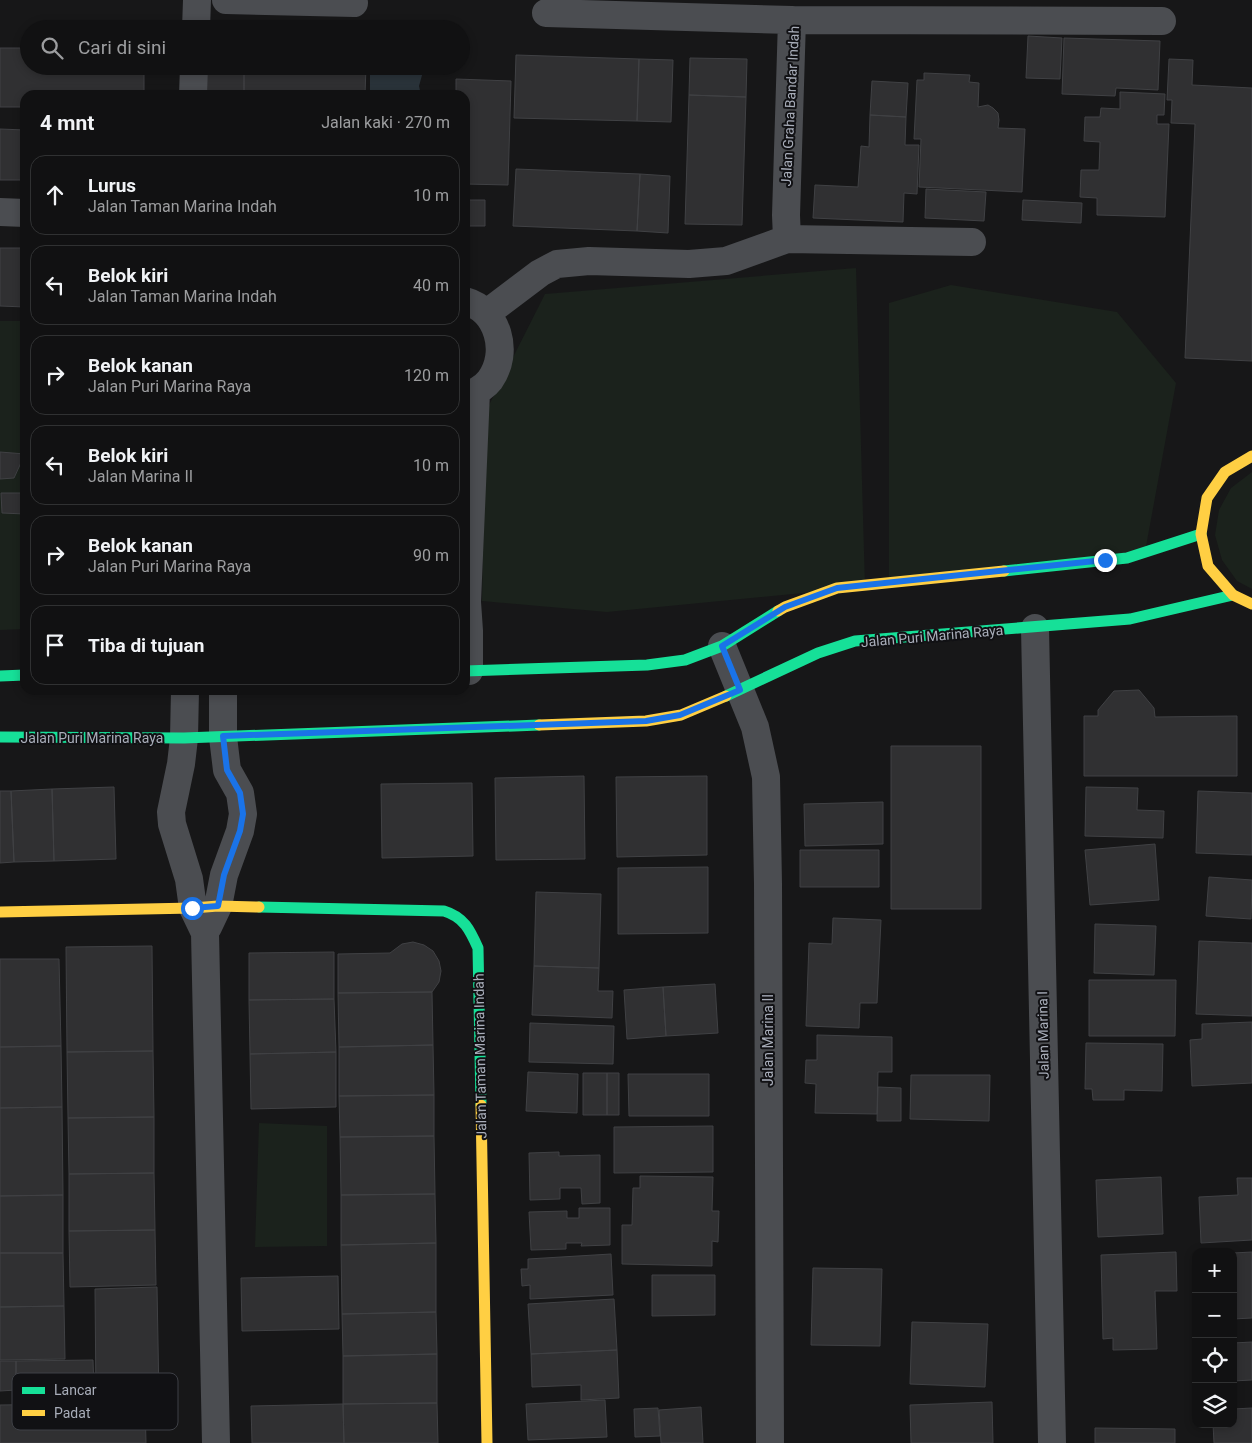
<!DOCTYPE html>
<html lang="id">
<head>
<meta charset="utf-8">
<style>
	:root { --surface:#111112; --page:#1a1a1b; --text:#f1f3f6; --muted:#9c9d9f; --line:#303132 }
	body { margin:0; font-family:Roboto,sans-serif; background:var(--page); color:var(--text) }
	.controls { position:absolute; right:15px; bottom:15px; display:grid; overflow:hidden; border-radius:10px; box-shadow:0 2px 8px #0003 }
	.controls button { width:45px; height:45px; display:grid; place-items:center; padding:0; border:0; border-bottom:1px solid var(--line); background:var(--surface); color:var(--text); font:25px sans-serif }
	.stop { position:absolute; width:15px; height:15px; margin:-11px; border:4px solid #1a73e8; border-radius:50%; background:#fff }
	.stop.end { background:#1a73e8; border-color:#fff; box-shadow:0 1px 5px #0008 }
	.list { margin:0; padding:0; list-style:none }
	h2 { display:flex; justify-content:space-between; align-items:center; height:65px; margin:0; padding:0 20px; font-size:21px }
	h2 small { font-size:16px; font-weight:400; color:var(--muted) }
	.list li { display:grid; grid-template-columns:32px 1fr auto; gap:15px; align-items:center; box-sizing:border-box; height:80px; margin:0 10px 10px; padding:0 10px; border:1px solid var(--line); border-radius:15px }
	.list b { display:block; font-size:19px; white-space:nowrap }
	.list p { margin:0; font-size:16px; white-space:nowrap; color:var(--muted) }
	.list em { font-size:16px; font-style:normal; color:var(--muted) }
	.icon { flex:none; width:28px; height:28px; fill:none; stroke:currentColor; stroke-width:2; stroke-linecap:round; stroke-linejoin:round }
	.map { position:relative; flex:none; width:1252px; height:1443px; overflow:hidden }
	.search { position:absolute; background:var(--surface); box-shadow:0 2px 8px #0003; left:20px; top:20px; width:450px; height:55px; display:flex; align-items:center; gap:12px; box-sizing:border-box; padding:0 18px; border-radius:28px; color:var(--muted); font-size:19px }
	.panel { position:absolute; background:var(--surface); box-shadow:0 2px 8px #0003; left:20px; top:90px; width:450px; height:605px; border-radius:15px }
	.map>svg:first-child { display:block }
</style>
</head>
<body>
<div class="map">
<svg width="1252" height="1443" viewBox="0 0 1252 1443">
	<rect width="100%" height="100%" fill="#171718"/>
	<path fill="#1b221c" d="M856 268 865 587 607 612 482 601 486 411 545 294Z
		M951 285 1117 312 1176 383 1145 552 889 582V303Z
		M0 321H25V629L0 630Z
		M1252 472V589L1237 581 1222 560 1215 535 1219 510 1231 488Z
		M259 1123 327 1126V1246L255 1247Z"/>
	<path fill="#2a333a" d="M370 66H428L424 68 419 86 421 95H370Z"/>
	<path fill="#303032" stroke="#404144" d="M1028 36 1062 38 1060 79 1026 78Z
		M1064 38 1160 41 1158 90 1116 88 1115 96 1062 94Z
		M0 48H29V66H144V95H25V107H0Z
		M516 55 639 59 637 121 514 118Z
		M690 58 747 59 746 97 689 95Z
		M639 59 673 60 671 122 637 121Z
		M1169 59 1193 60 1192 85 1252 88V361L1185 358 1195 124 1171 123 1172 100H1167Z
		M204 66H244V95H204Z
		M244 66H366L365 95H244Z
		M924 73 970 75 969 82 979 83 978 107 988 105 993 108 998 113 999 120 998 128 1025 129 1022 192 919 187 921 139H914L917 80H924Z
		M456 79 511 81 508 185 465 184V95H456Z
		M872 81 908 83 906 117 870 115Z
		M1120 92 1165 94 1164 115H1157V124H1169L1165 217 1097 215V198L1080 197 1081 170H1099L1100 142 1084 141 1085 117H1100L1101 108 1120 109Z
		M689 95 746 97 742 225 685 224Z
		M870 115 906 117 905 145H919L917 194 904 193 903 222 813 218 815 185 858 187 861 146 869 147Z
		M0 129 25 130V180H0Z
		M516 169 640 174 637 231 513 226Z
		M640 174 670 176 668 233 637 231Z
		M926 189 986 192 984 221 925 218Z
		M465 200H485V226H465Z
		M1023 200 1082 203 1081 223 1022 220Z
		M0 248H25V307L0 306Z
		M0 452 25 454 14 478 0 479Z
		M1 493H25V514L2 513Z
		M1139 690 1154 708 1155 717 1237 716V776H1084V716H1098V710L1114 691Z
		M891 746H981V909H891Z
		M584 776 585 859 496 860 495 778Z
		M707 776V855L617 857 616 777Z
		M472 783 473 856 382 858 381 784Z
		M114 787 116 859 54 861 52 789Z
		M1086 787 1138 788 1137 810 1164 811 1163 838 1085 836Z
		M52 789 54 861 14 862 11 791Z
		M0 791H11L14 862 0 863Z
		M1198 791 1252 793V855L1196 853Z
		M883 802V844L805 846 804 804Z
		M1155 844 1159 900 1090 905 1085 850Z
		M800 850H879V887H800Z
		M708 867V933L618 934V868Z
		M1209 877 1252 880 1251 919 1206 916Z
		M536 892 601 894 599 968 534 966Z
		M833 918 881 920 877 1003H860L859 1028 806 1026 809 943 832 944Z
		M1095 924 1156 926 1154 975 1094 973Z
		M1199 941 1252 943V1016L1196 1014Z
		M413 942 424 945 433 951 439 961 441 971 439 982 432 992 338 993V954L390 953 402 944Z
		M152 946 153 1051 67 1052 66 947Z
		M334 952V999L249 1000V953Z
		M0 959H59L61 1046 0 1047Z
		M534 966 599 968 598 991H613L612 1018 532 1015Z
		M1089 980H1176L1175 1036H1089Z
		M715 984 718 1033 666 1036 663 987Z
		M663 987 666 1036 627 1039 624 990Z
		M432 992 433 1045 339 1047 338 993Z
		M334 999 336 1052 250 1054 249 1000Z
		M1252 1022V1083L1192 1086 1190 1040 1202 1039V1024Z
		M530 1023 614 1026 613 1064 529 1062Z
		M817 1035 892 1037V1072H878L877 1114 815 1113 816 1084 805 1083 806 1060H817Z
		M1086 1043 1163 1044 1162 1091 1124 1090V1100H1093L1092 1089H1085Z
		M433 1045 434 1095 339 1096V1047Z
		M61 1046 62 1107 0 1108V1047Z
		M153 1051 154 1117 68 1118 67 1052Z
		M336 1052V1107L251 1109 250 1054Z
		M528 1072 578 1074 577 1113 526 1111Z
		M583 1073H607V1115H583Z
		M607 1073H619V1115H607Z
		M628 1074H709V1116H629Z
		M911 1075H990L989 1121 910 1119Z
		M878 1087 901 1088V1121H877Z
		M434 1095V1136L340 1137 339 1096Z
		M62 1107 63 1195 0 1196V1108Z
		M154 1117V1173L69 1174 68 1118Z
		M713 1126V1172L614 1173V1127Z
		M434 1136 435 1194 341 1195 340 1137Z
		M559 1152V1156L600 1155V1203L582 1204 581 1188H560V1199L530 1200 529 1153Z
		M154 1173 155 1230 69 1231V1174Z
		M640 1176 713 1177 712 1211H719L718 1242 712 1241V1266L622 1264V1225H632L633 1188H640Z
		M1161 1177 1163 1234 1098 1237 1096 1180Z
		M1237 1178H1252V1240L1201 1243 1199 1197 1238 1195Z
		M435 1194 436 1243 341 1245V1195Z
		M63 1195V1253H0V1196Z
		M579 1208H610V1245L581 1246 582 1243H566V1249L531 1250 529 1212 567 1211V1218H579Z
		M155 1230 156 1285 70 1287 69 1231Z
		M436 1243V1312L342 1314 341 1245Z
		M1176 1252 1177 1291H1155L1157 1349 1113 1350V1338L1103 1339 1101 1255Z
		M1252 1252V1318L1233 1319V1253Z
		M0 1253H63L64 1306 0 1307Z
		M611 1254 613 1295 530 1299V1285L522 1286 521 1269H528V1259Z
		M813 1268 882 1269 880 1346 811 1345Z
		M652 1275H715V1315L652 1316Z
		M338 1276 339 1329 242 1331 241 1278Z
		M157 1287 159 1398 96 1399 95 1289Z
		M614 1299 617 1350 531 1354 528 1304Z
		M64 1306 65 1359 0 1360V1307Z
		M436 1312 437 1354 343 1356 342 1314Z
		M912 1322 988 1324 985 1387 910 1384Z
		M1252 1342V1380L1233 1381V1343Z
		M617 1350 619 1398 581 1400V1385L532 1387 531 1354Z
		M437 1354V1403L343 1404V1356Z
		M93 1360 94 1389 16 1390V1361Z
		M0 1361H16V1390L0 1391Z
		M605 1400 607 1437 528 1440 526 1404Z
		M992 1402 993 1443H911L910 1405Z
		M145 1403 146 1443H0V1405Z
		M437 1403 438 1443H344L343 1404Z
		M343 1404 344 1443H252L251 1406Z
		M701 1407 703 1443H661L659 1410Z
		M658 1408 660 1436 635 1437 634 1409Z
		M1252 1408V1443H1214L1213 1424H1233V1409Z
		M1095 1428 1175 1429V1443H1095Z"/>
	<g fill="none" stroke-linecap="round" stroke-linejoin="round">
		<path stroke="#4b4d51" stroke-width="28" d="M226 0 354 3
			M546 13 792 20 1162 21
			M196 29 197 0
			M193 95 194 66
			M0 212 25 213
			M787 239 972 242
			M465 301C498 310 510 352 490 380 484 388 474 393 465 397
			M487 313 540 273 557 264 589 261 689 264 726 261 787 239 786 215 792 20
			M1035 628 1052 1443
			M722 646 755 727 766 777 768 884 770 1443
			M469 671V631L467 602 476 392
			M185 690 184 738 181 764 171 812 172 824 189 879 193 908 205 933 216 1443
			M208 927 218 906 224 875 240 831 243 814 240 793 227 770 223 737V690"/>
		<path stroke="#16e098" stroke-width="11" d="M1004 571 1127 558 1201 534
			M465 671 647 665 685 660 722 646 778 611
			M0 676 25 675
			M726 696 818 653 855 641 1130 619 1233 595
			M0 737 184 738 539 725
			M259 907 444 911C464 917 470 930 478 948L481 1105"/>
		<path stroke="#ffcf43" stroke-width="11" d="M1252 456 1225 472 1207 498 1201 534 1208 566 1233 595 1252 604
			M778 611 785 607 837 588 1004 571
			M539 725 646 721 681 715 726 696
			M0 912 193 908 218 906 259 907
			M481 1105 487 1443"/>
	</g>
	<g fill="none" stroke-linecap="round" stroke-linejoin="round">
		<path stroke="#1a73e8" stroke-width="6" d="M192 908 218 906 224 875 240 831 243 814 240 793 227 770 223 736 646 721 680 715 740 690 722 646 785 607 837 588 1105 560"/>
	</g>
	<g text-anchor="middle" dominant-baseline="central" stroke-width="4" stroke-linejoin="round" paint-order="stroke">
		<g font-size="14" fill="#a8adb9" stroke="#111114">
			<text transform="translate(790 106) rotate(-87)">Jalan Graha Bandar Indah</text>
			<text transform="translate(932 636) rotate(-5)">Jalan Puri Marina Raya</text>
			<text x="92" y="738">Jalan Puri Marina Raya</text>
			<text transform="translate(1043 1035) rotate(-91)">Jalan Marina I</text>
			<text transform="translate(768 1040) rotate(-90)">Jalan Marina II</text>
			<text transform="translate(480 1056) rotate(-91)">Jalan Taman Marina Indah</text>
		</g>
	</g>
	<rect x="12" y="1373" width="166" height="57" rx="8" fill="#111114" stroke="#3e4046" stroke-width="1"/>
	<rect x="22" y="1387" width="23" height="7" fill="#16e098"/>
	<rect x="22" y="1410" width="23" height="6" fill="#ffcf43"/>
	<g font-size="14" fill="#a8adb9">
		<text x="54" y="1395">Lancar</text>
		<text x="54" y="1418">Padat</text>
	</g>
</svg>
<div class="controls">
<button>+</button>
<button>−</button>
<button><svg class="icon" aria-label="locate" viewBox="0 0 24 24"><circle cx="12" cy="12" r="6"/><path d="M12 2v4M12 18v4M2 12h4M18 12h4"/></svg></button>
<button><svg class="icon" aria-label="layers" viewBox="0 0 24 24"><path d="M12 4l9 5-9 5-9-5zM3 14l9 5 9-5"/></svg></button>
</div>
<div class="stop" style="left:192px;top:908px"></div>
<div class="stop end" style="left:1105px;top:560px"></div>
<div class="search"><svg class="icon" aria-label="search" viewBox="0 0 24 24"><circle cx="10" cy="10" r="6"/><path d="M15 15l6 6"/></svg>Cari di sini</div>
<section class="panel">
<h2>4 mnt<small>Jalan kaki · 270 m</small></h2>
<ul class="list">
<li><svg class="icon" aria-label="ahead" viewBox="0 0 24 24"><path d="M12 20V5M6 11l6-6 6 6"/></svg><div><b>Lurus</b><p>Jalan Taman Marina Indah</p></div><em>10 m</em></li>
<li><svg class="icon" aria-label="left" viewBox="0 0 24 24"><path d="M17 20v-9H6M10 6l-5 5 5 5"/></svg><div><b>Belok kiri</b><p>Jalan Taman Marina Indah</p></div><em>40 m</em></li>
<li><svg class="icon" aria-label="right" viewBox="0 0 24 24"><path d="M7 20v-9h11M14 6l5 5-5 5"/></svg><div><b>Belok kanan</b><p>Jalan Puri Marina Raya</p></div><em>120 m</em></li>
<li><svg class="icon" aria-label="left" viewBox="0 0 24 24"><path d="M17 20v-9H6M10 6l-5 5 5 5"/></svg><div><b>Belok kiri</b><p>Jalan Marina II</p></div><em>10 m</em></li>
<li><svg class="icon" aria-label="right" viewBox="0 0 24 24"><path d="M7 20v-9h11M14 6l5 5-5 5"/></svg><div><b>Belok kanan</b><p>Jalan Puri Marina Raya</p></div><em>90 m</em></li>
<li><svg class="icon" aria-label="arrive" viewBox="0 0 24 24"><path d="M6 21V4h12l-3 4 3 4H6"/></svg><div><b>Tiba di tujuan</b></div></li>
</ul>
</section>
</div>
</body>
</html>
